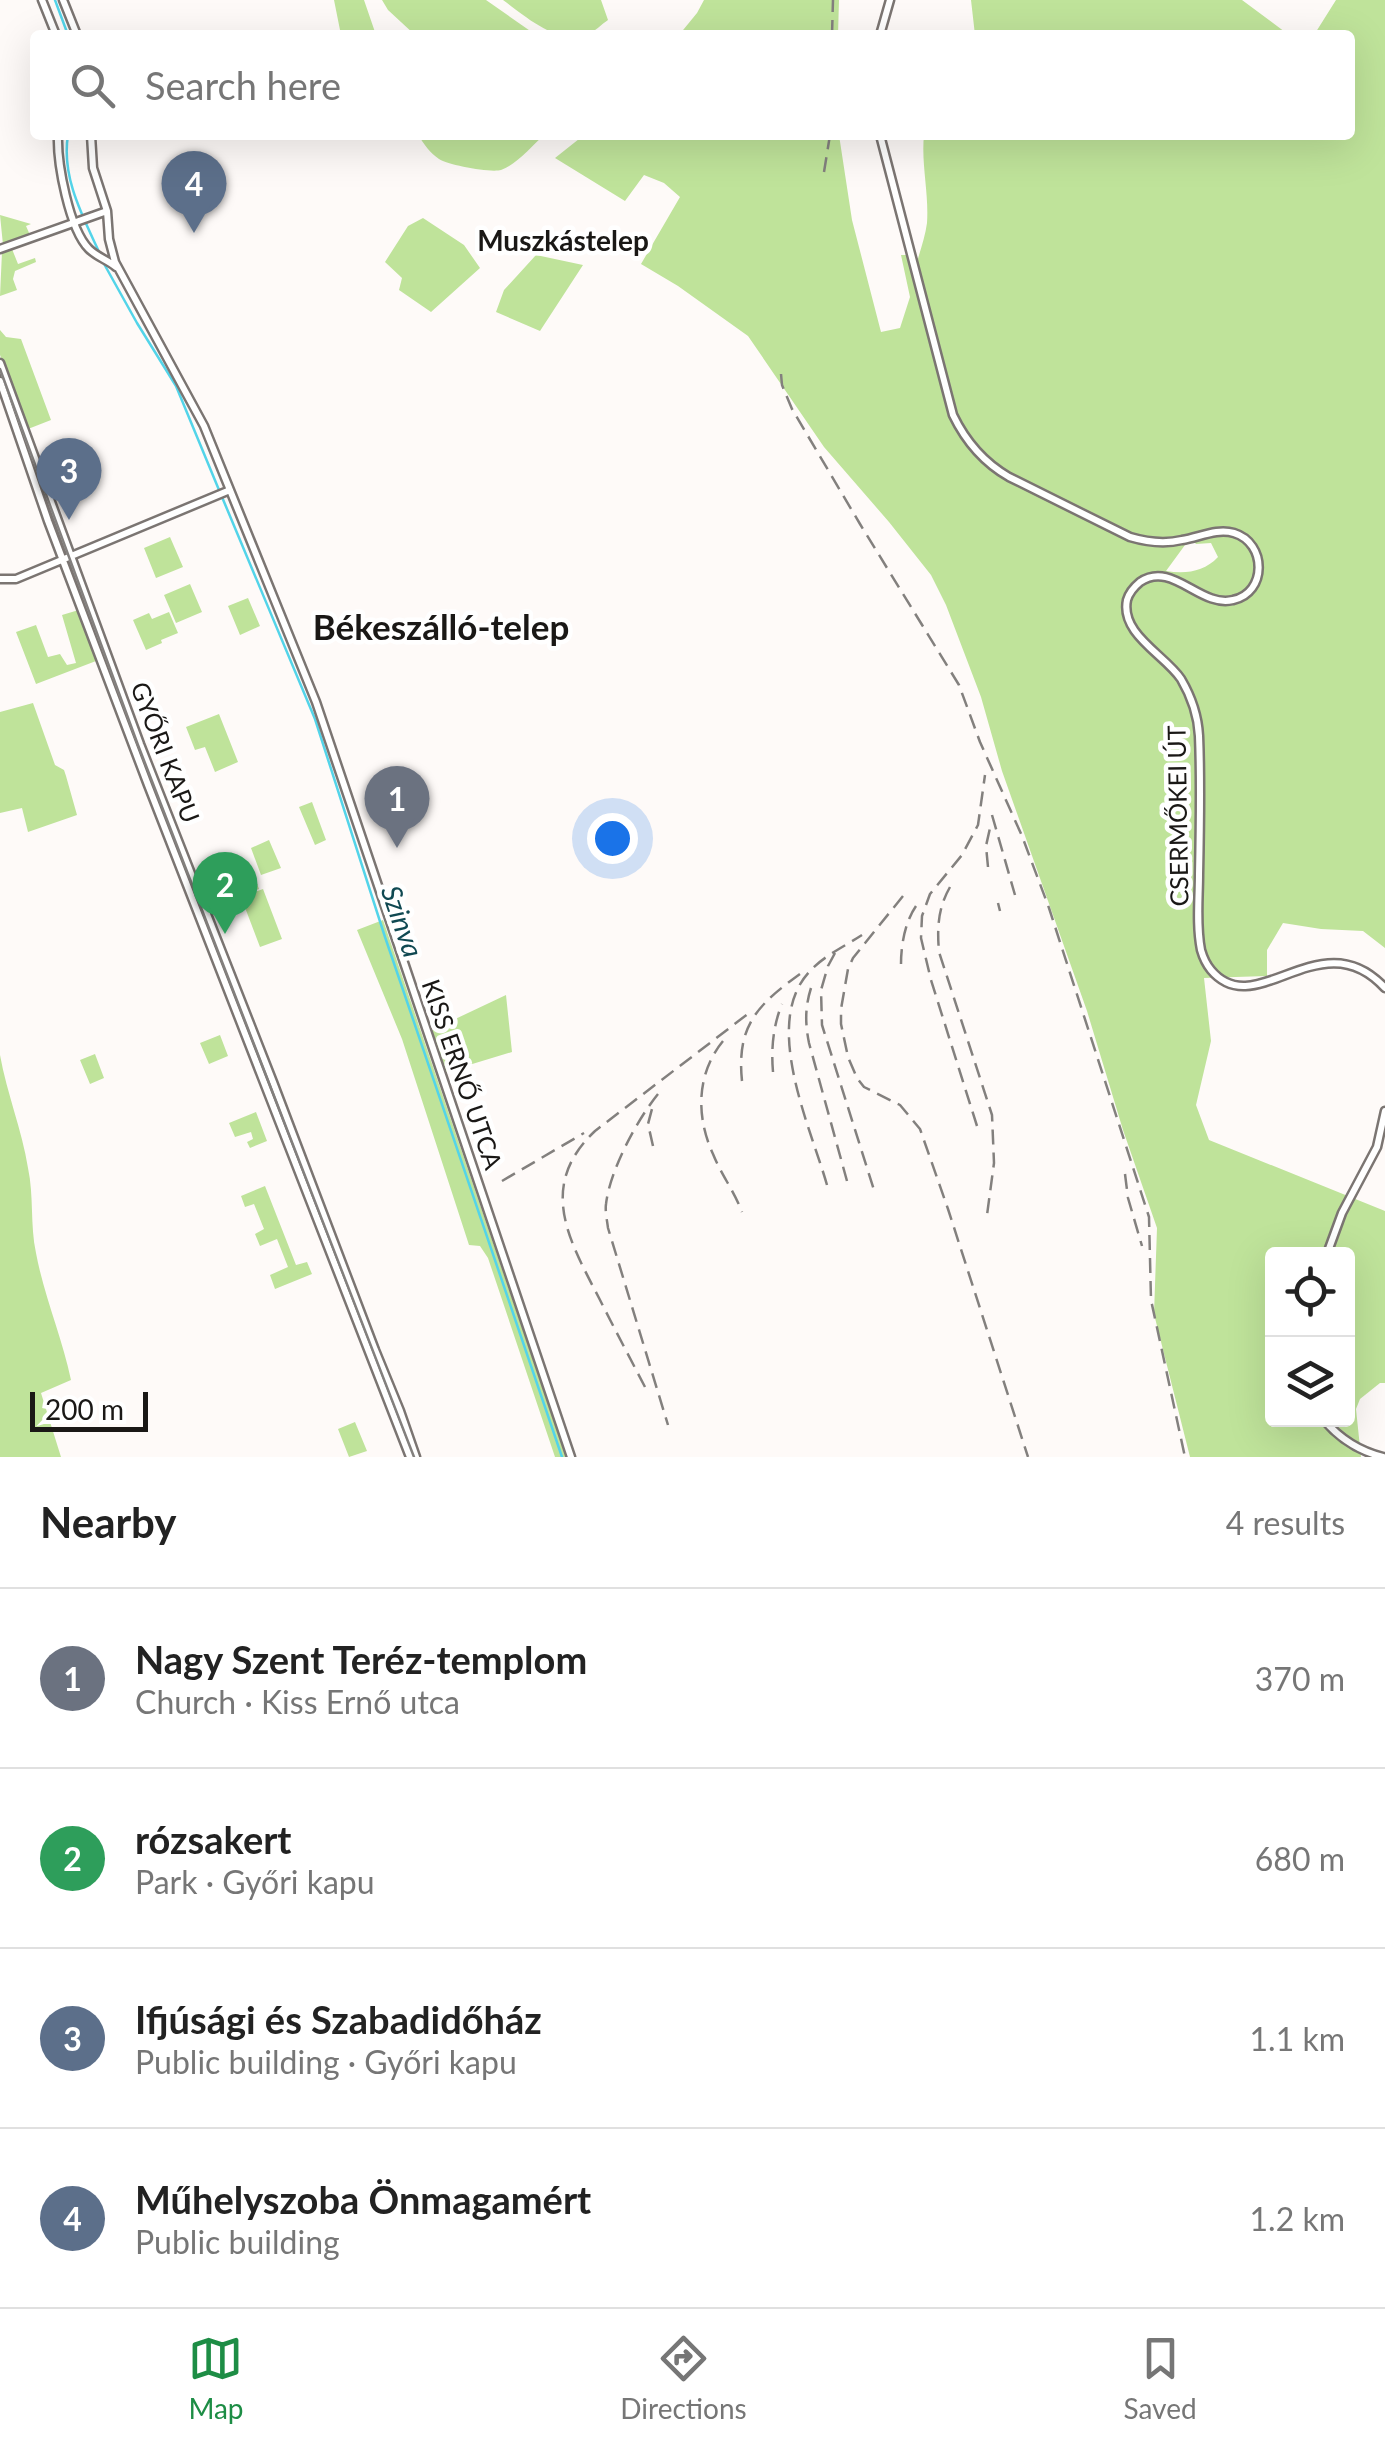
<!DOCTYPE html>
<html lang="en">
<head>
<meta charset="utf-8">
<style>
	:root { --surface:#fff; --page:#f6f6f6; --text:#222; --muted:#767676; --line:#e0e0e0; --accent:#1d8d45 }
	body { margin:0; font-family:Lato,sans-serif; background:var(--page); color:var(--text) }
	.controls { position:absolute; right:30px; bottom:30px; display:grid; overflow:hidden; border-radius:10px; box-shadow:0 10px 40px #0002 }
	.controls button { width:90px; height:90px; display:grid; place-items:center; padding:0; border:0; border-bottom:2px solid var(--line); background:var(--surface); color:var(--text); font:50px sans-serif }
	.scale { position:absolute; left:30px; bottom:25px; width:118px; box-sizing:border-box; padding-left:10px; border:5px solid #1a1816; border-top:0; font-size:28px; line-height:35px; white-space:nowrap; color:#1a1816; -webkit-text-stroke:8px #fff; paint-order:stroke }
	.you { position:absolute; left:612px; top:838px; width:35px; height:35px; margin:-25px; border:8px solid #fff; border-radius:50%; background:#1a73e8; box-shadow:0 0 0 15px #1a73e833 }
	.badge { display:grid; place-items:center; width:65px; height:65px; border-radius:50%; background:var(--accent); color:#fff; font-size:32px; font-weight:700 }
	.pin { position:absolute; translate:-50% -82px; filter:drop-shadow(0 2px 5px #0008) }
	.pin::after { content:''; position:absolute; top:52px; width:35px; height:30px; background:inherit; clip-path:polygon(0 0,100% 0,50% 100%) }
	.list { margin:0; padding:0; list-style:none }
	h2 { display:flex; justify-content:space-between; align-items:center; height:130px; margin:0; padding:0 40px; font-size:42px }
	h2 small { font-size:32px; font-weight:400; color:var(--muted) }
	.list li { display:grid; grid-template-columns:65px 1fr auto; gap:30px; align-items:center; box-sizing:border-box; height:180px; padding:0 40px; border-top:2px solid var(--line) }
	.list b { display:block; font-size:38px; white-space:nowrap }
	.list p { margin:0; font-size:32px; white-space:nowrap; color:var(--muted) }
	.list em { font-size:32px; font-style:normal; color:var(--muted) }
	.icon { flex:none; width:55px; height:55px; fill:none; stroke:currentColor; stroke-width:2; stroke-linecap:round; stroke-linejoin:round }
	.map { position:relative; flex:none; width:1385px; height:1457px; overflow:hidden }
	.search { position:absolute; background:var(--surface); box-shadow:0 10px 40px #0002; left:30px; right:30px; top:30px; height:110px; display:flex; align-items:center; gap:25px; box-sizing:border-box; padding:0 35px; border-radius:10px; color:var(--muted); font-size:38px }
	.sheet { height:850px; background:var(--surface) }
	nav { display:flex; justify-content:space-around; align-items:center; box-sizing:border-box; height:140px; border-top:2px solid var(--line); background:var(--surface); font-size:28px; color:var(--muted) }
	nav a { display:grid; justify-items:center; gap:5px }
	nav .on { color:var(--accent) }
	.map>svg:first-child { display:block }
</style>
</head>
<body>
<div class="map">
<svg width="1385" height="1457" viewBox="0 0 1385 1457">
	<rect width="100%" height="100%" fill="#fefaf8"/>
	<path fill="#bfe39a" fill-rule="evenodd" d="M334 0H364L376 35H341Z
		M382 0H486L536 35H415L388 10Z
		M503 0H601L608 20C602 24 594 32 587 35 557 45 525 16 503 0Z
		M704 0H839L838 35H679L697 13Z
		M971 0H1242L1289 35H975Z
		M1336 0H1385V948L1363 931 1321 929 1283 923 1267 950V976L1204 978 1211 1041 1196 1105 1209 1140 1385 1211V1383H1380L1360 1399 1356 1409 1361 1457H1190L1154 1314 1157 1228 1123 1130 1087 1011 1002 771 981 697 946 605 931 575 889 522 824 447 748 336 678 286 641 264 680 197 664 183 644 175 625 201 555 158 584 135H839L852 220 881 332 900 328 910 297 901 255H910L915 269C919 254 925 238 927 223 929 193 921 164 924 135H1350V35H1314ZM1191 538 1196 544 1211 543 1218 557C1204 572 1186 574 1166 571L1185 545 1177 542ZM1272 1254H1348V1420H1272Z
		M418 135H544C532 146 517 164 501 170 490 173 448 165 439 159 430 153 424 144 418 135Z
		M0 215 31 224 26 226 30 235 3 245Z
		M423 218 464 245 480 268 431 312 399 290 402 278 385 262 408 226Z
		M12 249 18 264 35 258 36 262 15 271 13 279 17 290 0 296 2 252Z
		M536 255 583 265 540 331 496 312 504 290Z
		M0 330 6 337 21 339 51 420 28 429 0 355Z
		M170 537 183 567 156 578 144 548Z
		M190 584 202 612 176 623 164 595Z
		M248 598 260 626 240 635 228 606Z
		M82 609 103 670H100L96 661 36 684 16 632 36 625 48 657 60 654 67 665 76 663 62 615Z
		M169 612 178 633 161 640 162 643 146 650 133 620 149 613 152 619Z
		M33 703 55 765 64 770 66 776 77 815 28 832 22 808 0 813V712Z
		M219 714 238 762 215 772 205 747 195 750 186 727Z
		M312 802 326 840 315 845 299 807Z
		M269 840 281 868 261 875 251 848Z
		M249 862 259 889 244 895 234 868Z
		M263 889 282 939 260 947 241 897Z
		M383 920 566 1457H555L488 1258 480 1246 469 1245 402 1039 357 930Z
		M506 995 512 1052 446 1072 432 1030Z
		M220 1035 228 1056 209 1064 200 1043Z
		M95 1054 104 1078 90 1084 80 1060Z
		M0 1055C7 1094 22 1130 28 1168 34 1196 30 1225 36 1253 44 1296 62 1337 71 1380L41 1393 61 1457H0Z
		M256 1112 267 1141 250 1148 247 1142 253 1139 251 1132 235 1137 229 1123Z
		M265 1186 296 1265 307 1262 312 1274 275 1289 270 1275 288 1267 277 1239 260 1246 255 1234 264 1229 254 1204 245 1207 241 1196Z
		M355 1422 367 1451 349 1457 338 1429Z"/>
	<g fill="none" stroke-linecap="round" stroke-linejoin="round">
		<path stroke="#53d4e9" stroke-width="2.5" d="M55 0 68 35
			M68 135C61 177 83 217 100 254
			M103 262 137 323 176 386 219 490
			M222 497 315 719 385 937 562 1457"/>
		<defs>
			<path id="secondary" d="M42 0 56 35
				M63 0 77 35
				M880 35 890 0
				M58 135C57 163 69 229 89 249 97 257 108 260 116 267
				M91 135 93 168 107 211 109 239 115 262 204 426 316 702 571 1457
				M880 135 953 415C966 442 983 462 1009 477L1130 537C1147 542 1165 544 1182 540 1200 537 1217 528 1234 533 1267 543 1267 593 1233 600 1200 608 1172 560 1140 582 1134 587 1129 593 1127 600 1120 634 1165 655 1181 679 1191 696 1198 716 1199 736 1201 782 1200 828 1199 874 1199 898 1196 925 1201 950 1203 957 1206 964 1211 970 1256 1024 1321 918 1385 988
				M0 249 107 211
				M0 363 140 744 273 1082 375 1350 400 1411 416 1457
				M0 381 48 521 148 785 410 1457
				M0 579H16L230 490
				M1327 1254 1342 1213 1377 1147 1385 1111
				M1324 1420C1340 1439 1359 1451 1383 1457"/>
		</defs>
		<use href="#secondary" stroke="#7b7572" stroke-width="11"/>
		<use href="#secondary" stroke="#fff" stroke-width="6"/>
		<path stroke="#83807e" stroke-width="2.5" d="M0 369 138 745 414 1457"/>
		<path stroke="#83807e" stroke-width="2.5" stroke-dasharray="15 8" stroke-linecap="butt" d="M832 35 833 0
			M824 172 830 135
			M781 374 782 385 792 409 860 524 959 685 980 742 1022 836 1049 908 1149 1217 1151 1300 1185 1457
			M992 815 1015 895
			M988 867 986 846 990 828
			M950 887C938 908 937 927 939 952L992 1115 994 1163 987 1215
			M903 896 853 958 848 969 841 1009V1024L848 1057 857 1078 864 1087 900 1105 920 1129 948 1209 1028 1457
			M998 903 1000 911
			M835 953 828 966 821 990 822 1025 874 1190
			M901 964C901 945 905 922 916 906
			M811 988C805 1007 805 1023 809 1043L847 1181
			M723 1041C696 1074 696 1117 713 1154 721 1174 734 1191 742 1212
			M773 1072C771 1049 773 1026 782 1004
			M742 1081C736 1023 760 1003 804 971
			M658 1094C637 1120 610 1170 606 1204 605 1211 607 1220 608 1228L668 1425
			M977 1126 931 980 921 938 922 916 930 894 962 855 978 825 985 775
			M653 1146 648 1124 653 1105
			M1125 1174 1128 1198 1142 1246
			M502 1181 584 1133
			M827 1185C811 1128 760 1021 811 970 824 956 845 946 862 935
			M645 1387C630 1358 614 1328 599 1298 569 1240 537 1186 595 1131L749 1013"/>
	</g>
	<g text-anchor="middle" dominant-baseline="central" stroke-width="9" stroke-linejoin="round" paint-order="stroke">
		<g font-size="25" fill="#1a1816" stroke="#fff">
			<text transform="translate(166 752) rotate(69)">GYŐRI KAPU</text>
			<text transform="translate(1177 816) rotate(-91)">CSERMŐKEI ÚT</text>
			<text transform="translate(463 1074) rotate(71)">KISS ERNŐ UTCA</text>
		</g>
		<g font-size="28" font-weight="bold" fill="#1a1816" stroke="#fff">
			<text x="563" y="240">Muszkástelep</text>
		</g>
		<g font-size="28" font-style="italic" fill="#104952" stroke="#fff">
			<text transform="translate(403 921) rotate(71)">Szinva</text>
		</g>
		<g font-size="35" font-weight="bold" fill="#1a1816" stroke="#fff">
			<text x="441" y="626">Békeszálló-telep</text>
		</g>
	</g>
</svg>
<div class="controls">
<button><svg class="icon" aria-label="locate" viewBox="0 0 24 24"><circle cx="12" cy="12" r="6"/><path d="M12 2v4M12 18v4M2 12h4M18 12h4"/></svg></button>
<button><svg class="icon" aria-label="layers" viewBox="0 0 24 24"><path d="M12 4l9 5-9 5-9-5zM3 14l9 5 9-5"/></svg></button>
</div>
<div class="scale">200 m</div>
<div class="you"></div>
<div class="pin badge" style="left:397px;top:848px;background:#6b7280">1</div>
<div class="pin badge" style="left:225px;top:934px;background:#2e9e5b">2</div>
<div class="pin badge" style="left:69px;top:520px;background:#5c6f8a">3</div>
<div class="pin badge" style="left:194px;top:233px;background:#5c6f8a">4</div>
<div class="search"><svg class="icon" aria-label="search" viewBox="0 0 24 24"><circle cx="10" cy="10" r="6"/><path d="M15 15l6 6"/></svg>Search here</div>
</div>
<section class="sheet">
<h2>Nearby<small>4 results</small></h2>
<ul class="list">
<li><span class="badge" style="background:#6b7280">1</span><div><b>Nagy Szent Teréz-templom</b><p>Church · Kiss Ernő utca</p></div><em>370 m</em></li>
<li><span class="badge" style="background:#2e9e5b">2</span><div><b>rózsakert</b><p>Park · Győri kapu</p></div><em>680 m</em></li>
<li><span class="badge" style="background:#5c6f8a">3</span><div><b>Ifjúsági és Szabadidőház</b><p>Public building · Győri kapu</p></div><em>1.1 km</em></li>
<li><span class="badge" style="background:#5c6f8a">4</span><div><b>Műhelyszoba Önmagamért</b><p>Public building</p></div><em>1.2 km</em></li>
</ul>
</section>
<nav>
<a class="on"><svg class="icon" aria-label="map" viewBox="0 0 24 24"><path d="M3 6l6-2 6 2 6-2v14l-6 2-6-2-6 2zM9 4v14M15 6v14"/></svg>Map</a>
<a><svg class="icon" aria-label="directions" viewBox="0 0 24 24"><path d="M12 3l9 9-9 9-9-9zM9 14v-3h6M13 9l2 2-2 2"/></svg>Directions</a>
<a><svg class="icon" aria-label="saved" viewBox="0 0 24 24"><path d="M7 4h10v16l-5-4-5 4z"/></svg>Saved</a>
</nav>
</body>
</html>
